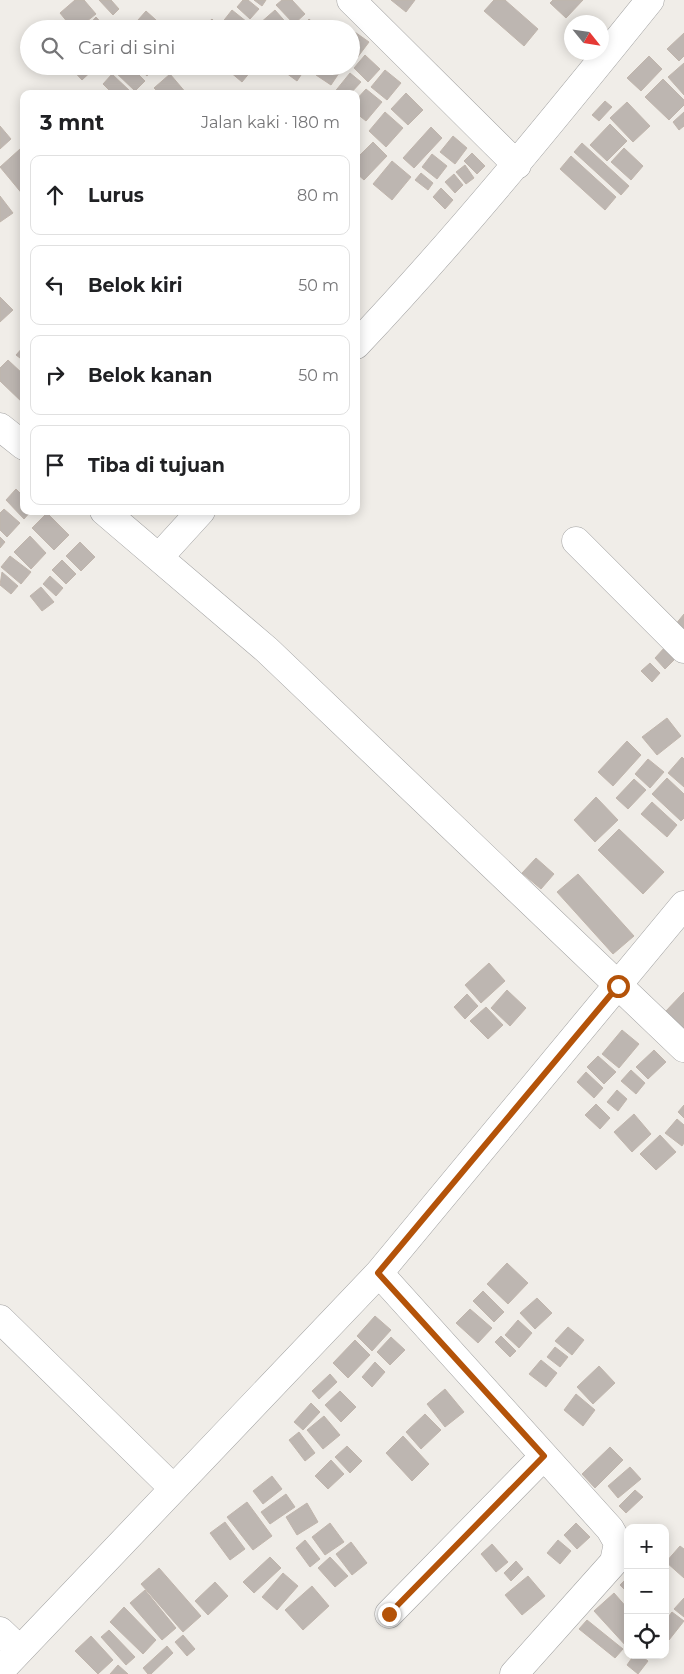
<!DOCTYPE html>
<html lang="id">
<head>
<meta charset="utf-8">
<style>
	:root { --surface:#fff; --page:#f2f2f2; --text:#202124; --muted:#757577; --line:#e0e0e0 }
	body { margin:0; font-family:Montserrat,sans-serif; background:var(--page); color:var(--text) }
	.controls { position:absolute; right:15px; bottom:15px; display:grid; overflow:hidden; border-radius:10px; box-shadow:0 2px 12px #0003 }
	.controls button { width:45px; height:45px; display:grid; place-items:center; padding:0; border:0; border-bottom:1px solid var(--line); background:var(--surface); color:var(--text); font:25px sans-serif }
	.compass { position:absolute; left:564px; top:15px; width:45px; height:45px; border-radius:50%; background:var(--surface); box-shadow:0 2px 12px #0003; rotate:120deg }
	.stop { position:absolute; width:15px; height:15px; margin:-11px; border:4px solid #b45309; border-radius:50%; background:#fff }
	.stop.end { background:#b45309; border-color:#fff; box-shadow:0 1px 5px #0008 }
	.list { margin:0; padding:0; list-style:none }
	h2 { display:flex; justify-content:space-between; align-items:center; height:65px; margin:0; padding:0 20px; font-size:21px }
	h2 small { font-size:16px; font-weight:400; color:var(--muted) }
	.list li { display:grid; grid-template-columns:32px 1fr auto; gap:15px; align-items:center; box-sizing:border-box; height:80px; margin:0 10px 10px; padding:0 10px; border:1px solid var(--line); border-radius:10px }
	.list b { display:block; font-size:19px; white-space:nowrap }
	.list em { font-size:16px; font-style:normal; color:var(--muted) }
	.icon { flex:none; width:28px; height:28px; fill:none; stroke:currentColor; stroke-width:2; stroke-linecap:round; stroke-linejoin:round }
	.map { position:relative; flex:none; width:684px; height:1674px; overflow:hidden }
	.search { position:absolute; background:var(--surface); box-shadow:0 2px 12px #0003; left:20px; top:20px; width:340px; height:55px; display:flex; align-items:center; gap:12px; box-sizing:border-box; padding:0 18px; border-radius:28px; color:var(--muted); font-size:19px }
	.panel { position:absolute; background:var(--surface); box-shadow:0 2px 12px #0003; left:20px; top:90px; width:340px; height:425px; border-radius:10px }
	.map>svg:first-child { display:block }
</style>
</head>
<body>
<div class="map">
<svg width="684" height="1674" viewBox="0 0 684 1674">
	<rect width="100%" height="100%" fill="#f0ede8"/>
	<path fill="#bdb6b1" stroke="#c0b5ac" d="M75 0H84L96 14 77 29H73L60 13Z
		M99 0H111L119 9 113 15Z
		M243 0H248L259 9 250 19 237 7Z
		M254 0H266L262 6Z
		M282 0H292L305 14 294 24 276 5Z
		M391 0H415L406 12Z
		M494 0H505L538 29 524 46 484 11Z
		M553 0H583L566 18 550 3Z
		M232 10 247 22 242 29H226L221 24Z
		M275 10 290 27 288 29H264L259 24Z
		M146 11 166 29H130Z
		M96 17 107 29H85Z
		M212 19 221 29H201Z
		M309 19 318 27 301 29Z
		M352 30 369 42 357 58 351 54Z
		M684 33V56L679 61 667 49Z
		M365 55 380 69 368 82 354 68Z
		M649 56 662 69 641 91 627 78Z
		M684 63V95L668 77Z
		M69 66H97L82 80Z
		M117 66H130L145 81 135 91 113 70Z
		M136 66H155L147 76Z
		M223 66H255L242 82Z
		M285 66H307L297 81 282 70Z
		M321 66H330L339 73 331 85 316 75Z
		M385 70 401 83 387 100 371 87Z
		M350 73 361 82 350 94H333Z
		M112 74 131 92 129 94H113L103 84Z
		M170 74 187 94H160L154 88Z
		M663 79 684 100V105L669 120 645 97Z
		M366 89 382 102 366 121 356 113V100Z
		M406 93 423 110 408 125 391 109Z
		M605 101 612 107 599 121 592 115Z
		M627 102 650 126 633 142 610 118Z
		M385 112 403 128 386 147 369 131Z
		M684 112V126L679 130 673 122Z
		M610 124 627 141 607 161 590 145Z
		M0 126 11 139 0 149Z
		M431 127 442 138 414 168 403 158Z
		M453 136 467 148 455 164 440 152Z
		M373 142 387 156 364 180 356 173V159Z
		M582 143 629 186 621 195 574 152Z
		M624 148 643 166 631 180 611 162Z
		M20 149 24 154V196L0 167Z
		M472 153 485 166 477 174 464 161Z
		M432 154 447 166 437 179 422 167Z
		M571 156 616 197 605 210 560 169Z
		M392 161 411 177 392 200 373 184Z
		M465 165 474 178 466 184 456 172Z
		M421 173 433 183 428 190 415 180Z
		M454 174 463 185 455 193 445 182Z
		M441 188 453 200 445 209 433 197Z
		M0 196 13 213 0 222Z
		M0 297 13 310 0 322Z
		M24 346V361L16 355Z
		M8 360 24 375V404L0 381V368Z
		M16 489 24 497V511H31L24 519 6 500Z
		M4 509 20 523 7 537 0 530V513Z
		M47 513 69 535 54 550 32 528Z
		M30 536 46 553 31 569 14 552Z
		M0 537 5 542 0 548Z
		M80 542 95 557 81 571 66 556Z
		M10 556 31 572 21 584 1 567Z
		M62 560 76 574 66 584 52 570Z
		M2 572 18 586 11 594 0 585Z
		M50 576 63 588 56 596 43 584Z
		M41 587 54 602 42 611 30 596Z
		M684 614V631L675 625Z
		M665 647 676 658 665 669 655 658Z
		M650 663 660 673 652 682 641 671Z
		M667 718 681 736 657 755 642 737Z
		M627 741 641 755 613 786 598 772Z
		M682 757 684 759V787L668 773Z
		M648 759 664 772 650 788 635 774Z
		M667 778 684 794V818L681 821 652 794Z
		M634 779 646 790 628 809 616 798Z
		M596 797 618 820 595 842 574 820Z
		M652 802 677 825 667 837 641 814Z
		M619 829 664 872 643 894 598 850Z
		M536 858 554 874 541 889 522 873Z
		M578 874 634 936 613 954 557 892Z
		M489 963 505 981 481 1003 465 985Z
		M507 990 526 1008 510 1026 491 1008Z
		M684 992V1030L665 1012Z
		M467 994 478 1006 465 1019 454 1007Z
		M486 1007 503 1025 488 1039 470 1021Z
		M622 1030 639 1044 619 1068 602 1054Z
		M654 1050 666 1062 648 1079 636 1067Z
		M598 1056 616 1072 604 1084 587 1067Z
		M631 1070 645 1083 636 1094 621 1081Z
		M586 1072 603 1088 594 1098 577 1082Z
		M617 1090 627 1099 618 1111 607 1102Z
		M596 1104 610 1118 600 1129 585 1115Z
		M684 1105V1118L678 1112Z
		M634 1114 651 1134 632 1152 614 1132Z
		M677 1119 684 1125V1143L682 1146 665 1133Z
		M660 1135 676 1152 656 1170 640 1154Z
		M507 1263 528 1283 508 1304 487 1284Z
		M483 1291 504 1312 494 1322 473 1301Z
		M537 1298 552 1313 535 1329 520 1313Z
		M470 1309 492 1328 478 1343 456 1323Z
		M375 1316 391 1330 372 1351 357 1336Z
		M518 1320 532 1333 519 1348 505 1335Z
		M568 1327 584 1340 572 1355 555 1341Z
		M501 1336 516 1351 510 1357 495 1342Z
		M391 1337 405 1350 390 1365 377 1352Z
		M355 1340 370 1355 348 1378 333 1363Z
		M555 1347 568 1357 560 1367 547 1357Z
		M541 1360 557 1373 546 1387 529 1374Z
		M375 1362 385 1372 372 1387 362 1377Z
		M599 1366 615 1383 593 1404 577 1387Z
		M330 1374 337 1382 319 1399 312 1391Z
		M445 1389 464 1412 445 1427 427 1404Z
		M340 1391 356 1407 341 1422 325 1405Z
		M576 1394 595 1410 583 1426 564 1410Z
		M311 1403 320 1412 303 1430 294 1422Z
		M425 1414 441 1430 421 1449 406 1432Z
		M324 1416 340 1435 323 1449 307 1430Z
		M299 1432 315 1453 305 1461 289 1440Z
		M403 1436 429 1464 412 1481 386 1453Z
		M347 1446 362 1461 350 1473 335 1457Z
		M610 1447 623 1460 595 1488 582 1474Z
		M331 1460 344 1474 328 1489 315 1476Z
		M630 1467 641 1479 618 1498 608 1486Z
		M272 1476 282 1489 263 1504 253 1491Z
		M635 1490 643 1497 626 1513 619 1506Z
		M286 1494 295 1507 270 1524 261 1512Z
		M247 1502 272 1536 253 1550 227 1517Z
		M307 1503 318 1522 297 1535 286 1517Z
		M225 1522 245 1549 230 1560 210 1533Z
		M330 1523 344 1542 325 1555 312 1537Z
		M576 1523 590 1537 577 1549 564 1535Z
		M305 1540 320 1559 310 1567 296 1548Z
		M558 1540 571 1551 560 1564 547 1553Z
		M351 1542 367 1563 352 1575 336 1554Z
		M492 1544 508 1562 496 1572 481 1554Z
		M680 1546 684 1549V1578L666 1562Z
		M270 1557 281 1568 254 1593 243 1582Z
		M330 1557 348 1576 335 1587 318 1568Z
		M516 1561 523 1569 511 1581 504 1573Z
		M159 1568 201 1616 183 1632 141 1584Z
		M283 1573 298 1586 277 1610 262 1597Z
		M528 1576 545 1596 522 1615 505 1595Z
		M628 1577V1593L620 1585Z
		M215 1582 228 1596 208 1615 195 1601Z
		M312 1586 329 1606 303 1630 285 1610Z
		M145 1590 176 1628 162 1640 130 1603Z
		M614 1593 628 1609 627 1647 594 1611Z
		M684 1598V1617L674 1609Z
		M124 1607 156 1640 143 1654 110 1622Z
		M672 1612 684 1621 669 1640 665 1637V1621Z
		M587 1620 623 1649 615 1658 579 1629Z
		M109 1630 135 1657 126 1665 101 1637Z
		M183 1635 195 1649 187 1656 175 1642Z
		M91 1636 113 1660 98 1674 75 1651Z
		M167 1646 173 1653 151 1674H148L143 1668Z
		M634 1655H640L648 1661 638 1674 627 1665Z
		M118 1665 128 1674H110Z"/>
	<g fill="none" stroke-linecap="round" stroke-linejoin="round">
		<defs>
			<path id="minor" d="M351 0 517 165
				M356 345C460 235 555 118 650 0
				M0 427 24 446
				M104 511 267 650 684 1048
				M576 541 684 649
				M160 556 201 511
				M379 1273 610 1529 618 1543 614 1562 514 1674
				M0 1319 173 1488
				M389 1614 544 1456
				M0 1631 20 1650
				M0 1671 379 1273 684 905"/>
		</defs>
		<use href="#minor" stroke="#a1a1a1" stroke-width="29"/>
		<use href="#minor" stroke="#fff" stroke-width="28"/>
	</g>
	<g fill="none" stroke-linecap="round" stroke-linejoin="round">
		<path stroke="#b45309" stroke-width="6" d="M389 1614 544 1456 378 1273 618 986"/>
	</g>
</svg>
<div class="controls">
<button>+</button>
<button>−</button>
<button><svg class="icon" aria-label="locate" viewBox="0 0 24 24"><circle cx="12" cy="12" r="6"/><path d="M12 2v4M12 18v4M2 12h4M18 12h4"/></svg></button>
</div>
<svg class="compass" viewBox="-18 -18 36 36"><path d="M0-13l5 13h-10z" fill="#e53935"/><path d="M0 13l5-13h-10z" fill="#757577"/></svg>
<div class="stop" style="left:618px;top:986px"></div>
<div class="stop end" style="left:389px;top:1614px"></div>
<div class="search"><svg class="icon" aria-label="search" viewBox="0 0 24 24"><circle cx="10" cy="10" r="6"/><path d="M15 15l6 6"/></svg>Cari di sini</div>
<section class="panel">
<h2>3 mnt<small>Jalan kaki · 180 m</small></h2>
<ul class="list">
<li><svg class="icon" aria-label="ahead" viewBox="0 0 24 24"><path d="M12 20V5M6 11l6-6 6 6"/></svg><div><b>Lurus</b></div><em>80 m</em></li>
<li><svg class="icon" aria-label="left" viewBox="0 0 24 24"><path d="M17 20v-9H6M10 6l-5 5 5 5"/></svg><div><b>Belok kiri</b></div><em>50 m</em></li>
<li><svg class="icon" aria-label="right" viewBox="0 0 24 24"><path d="M7 20v-9h11M14 6l5 5-5 5"/></svg><div><b>Belok kanan</b></div><em>50 m</em></li>
<li><svg class="icon" aria-label="arrive" viewBox="0 0 24 24"><path d="M6 21V4h12l-3 4 3 4H6"/></svg><div><b>Tiba di tujuan</b></div></li>
</ul>
</section>
</div>
</body>
</html>
